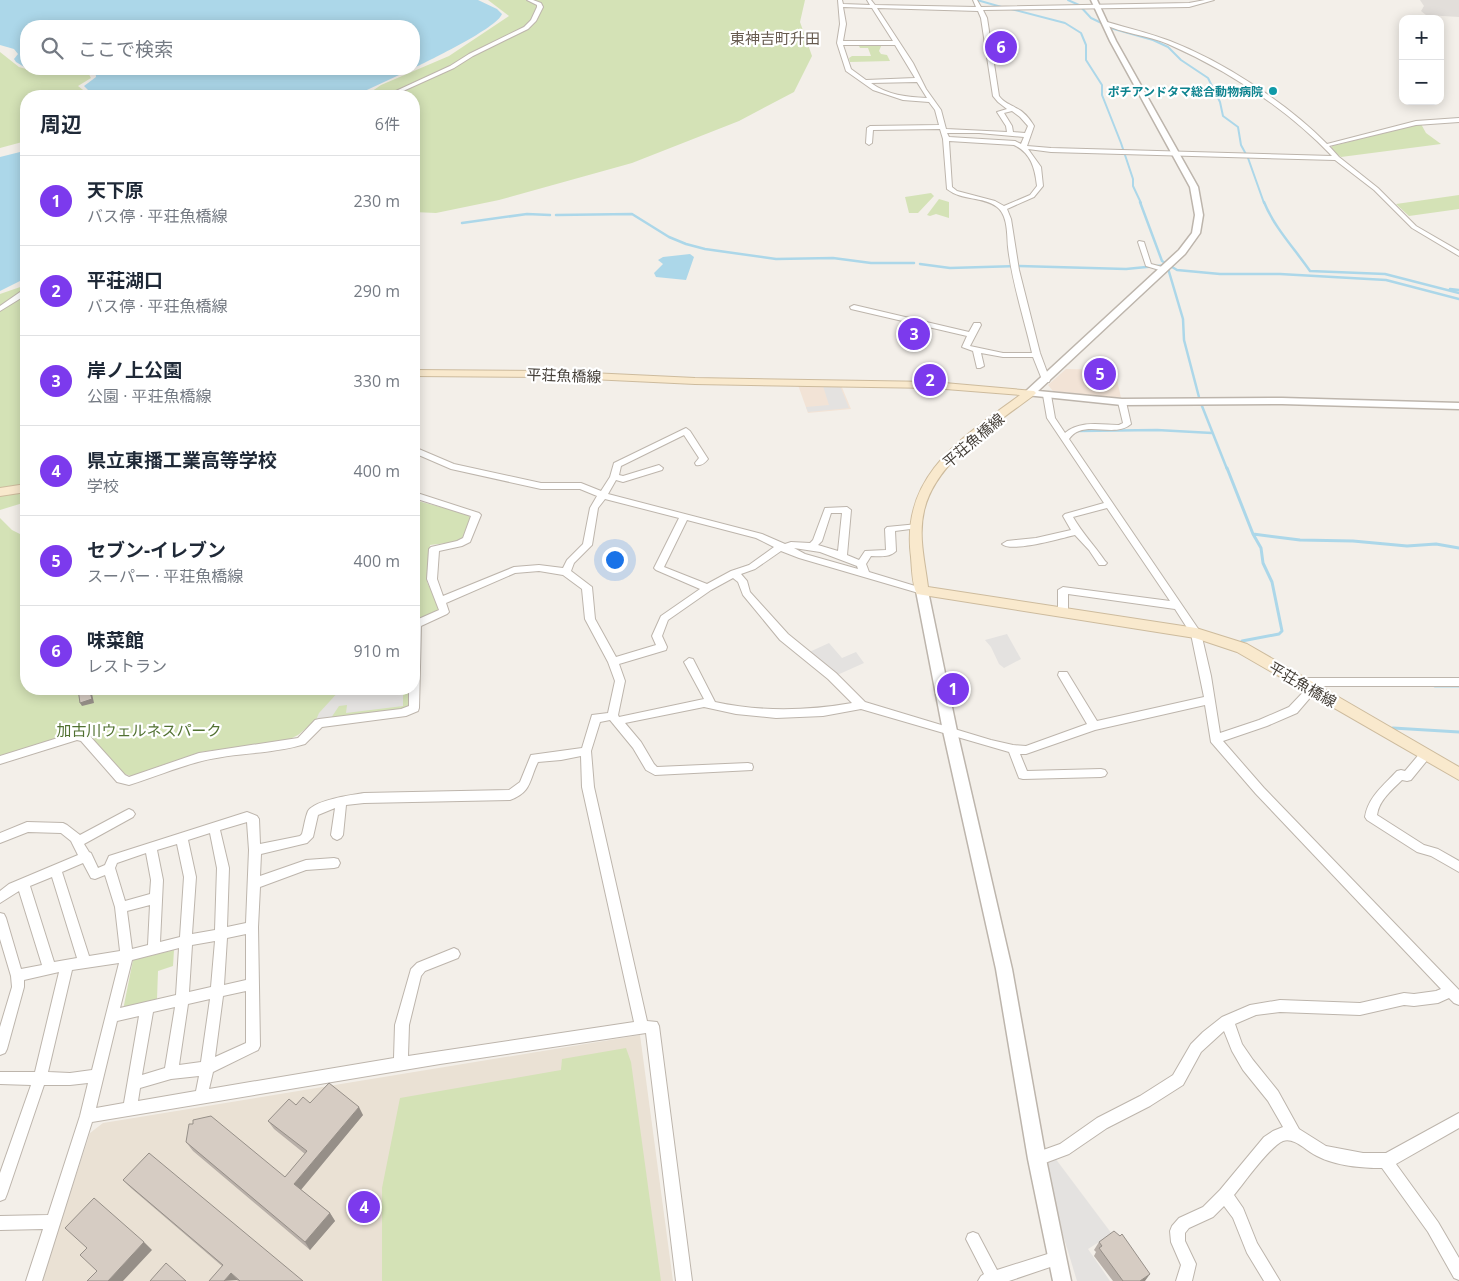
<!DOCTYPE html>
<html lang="ja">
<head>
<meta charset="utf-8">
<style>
	:root { --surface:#fff; --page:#f6f6f7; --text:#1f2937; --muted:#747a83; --line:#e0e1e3; --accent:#7c3aed }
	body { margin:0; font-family:"Open Sans","Noto Sans JP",sans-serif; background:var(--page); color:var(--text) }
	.controls { position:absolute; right:15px; top:15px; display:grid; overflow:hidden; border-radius:10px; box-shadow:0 2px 12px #0003 }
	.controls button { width:45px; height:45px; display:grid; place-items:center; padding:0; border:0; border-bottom:1px solid var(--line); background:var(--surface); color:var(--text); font:25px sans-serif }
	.you { position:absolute; left:614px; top:559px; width:18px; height:18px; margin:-12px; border:4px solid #fff; border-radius:50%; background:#1a73e8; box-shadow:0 0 0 8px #1a73e833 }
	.badge { display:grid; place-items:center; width:32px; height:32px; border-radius:50%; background:var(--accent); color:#fff; font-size:16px; font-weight:700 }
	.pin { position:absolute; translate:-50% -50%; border:2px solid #fff; box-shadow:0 1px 5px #0006 }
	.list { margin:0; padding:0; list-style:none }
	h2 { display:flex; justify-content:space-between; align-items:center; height:65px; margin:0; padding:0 20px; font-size:21px }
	h2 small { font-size:16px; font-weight:400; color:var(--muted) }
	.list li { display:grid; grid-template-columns:32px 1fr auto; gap:15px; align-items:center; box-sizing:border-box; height:90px; padding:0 20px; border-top:1px solid var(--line) }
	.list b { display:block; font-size:19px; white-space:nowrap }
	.list p { margin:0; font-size:16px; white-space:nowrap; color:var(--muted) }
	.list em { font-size:16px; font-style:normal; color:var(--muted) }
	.icon { flex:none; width:28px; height:28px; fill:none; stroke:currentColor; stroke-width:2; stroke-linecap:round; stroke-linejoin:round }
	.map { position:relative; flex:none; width:1459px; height:1281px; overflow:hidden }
	.search { position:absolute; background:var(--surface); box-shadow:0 2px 12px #0003; left:20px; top:20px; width:400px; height:55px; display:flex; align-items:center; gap:12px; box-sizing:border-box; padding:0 18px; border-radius:20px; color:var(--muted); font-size:19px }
	.panel { position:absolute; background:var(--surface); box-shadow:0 2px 12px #0003; left:20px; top:90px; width:400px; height:605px; border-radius:20px }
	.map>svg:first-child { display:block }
</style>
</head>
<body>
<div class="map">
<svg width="1459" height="1281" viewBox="0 0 1459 1281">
	<rect width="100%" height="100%" fill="#f3efe9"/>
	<path fill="#f2e3d6" d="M1066 369 1115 370 1121 398 1053 391 1048 385Z
		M798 385H841L851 409 808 413Z"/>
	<path fill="#e2deda" d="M1420 0H1459V17L1426 15 1421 11 1424 6Z"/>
	<path fill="#eae1d4" d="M640 1035 673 1281H41L90 1133 103 1123Z"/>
	<path fill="#d4e2b6" d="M488 0H805L800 22 812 56 794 92 739 121 632 163 499 200 436 213 414 212V96H365L381 85 449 56 509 16Z
		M858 44H882L879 51 881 54 887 55 890 61 850 62 849 58 852 56H871L868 48H860Z
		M0 52 19 67 26 69H86L91 78 78 86 87 93 88 96H26V141L0 148Z
		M1421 124 1426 133 1441 144 1341 157 1331 149 1332 146Z
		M931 193 934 196 918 213H909L905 197Z
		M1459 195V209L1409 216 1396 204Z
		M939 199 949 202V218L936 214 930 216 927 215Z
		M26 285V502L0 510V294Z
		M414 500 467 514 471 518 462 539 456 542 430 545 427 582 440 610 436 615 414 623Z
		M0 518 12 530 26 537V689H411L410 705 403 710 316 720 298 735 288 740 201 752 131 776 125 774 83 730 0 756Z
		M174 950 173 966 158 971 157 999 123 1010 133 960Z
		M626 1048 631 1062 661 1281H382V1188L400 1098 561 1070 562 1059Z"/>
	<path fill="#e4e2e0" d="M823 386H840L849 408 808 412 806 407 829 405Z
		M1007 634 1021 659 1004 668 999 664 991 647 985 640Z
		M829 643 842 658 856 652 864 663 835 676 805 654Z
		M341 689H403V706L346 713 347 705 339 706 331 718 316 720 319 713Z
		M1055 1158 1112 1234 1088 1249 1110 1281H1077L1063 1235 1046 1159Z"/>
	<path fill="#acd7e9" d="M0 0H478L497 9 502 14C497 28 430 60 414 68V26H26V68L16 62 14 59 18 54 14 49 0 45Z
		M95 69H412L354 96H96L94 91 88 90 84 86 96 77Z
		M23 147H26V278L0 291V157L20 152Z
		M690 254 694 257 686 280 656 277 654 273 663 264 658 260 663 257Z"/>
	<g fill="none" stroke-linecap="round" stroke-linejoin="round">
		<path stroke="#acd7e9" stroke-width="2" d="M977 0 1005 8
			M1068 0 1079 5 1091 18 1114 29 1153 40 1168 47 1181 60 1208 78 1220 102 1223 116 1238 127 1241 145 1248 158 1264 203
			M1011 9 1065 23 1081 33 1086 45V60L1102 85V95L1121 143 1133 179V186L1141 203"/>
		<path stroke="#acd7e9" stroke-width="2.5" d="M1140 202 1162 261 1177 270 1220 274H1280L1386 280 1459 299
			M1264 202C1274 227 1294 248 1310 271L1385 274 1459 293
			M556 215 632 214 669 237 686 244 705 249 776 259 833 258 871 263H914
			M462 223 527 214 550 215
			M920 264 950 268 1019 266 1126 269 1167 265 1183 319 1184 340 1200 401 1227 469
			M1450 289 1459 290
			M1078 431 1157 430 1212 433"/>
		<path stroke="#acd7e9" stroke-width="3" d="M1227 468 1253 534
			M1242 641 1279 634 1282 631 1272 582 1263 563 1261 548 1253 534 1300 540 1353 541 1407 546 1436 544 1459 548
			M1435 686H1459
			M1393 728 1459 732"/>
		<defs>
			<path id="minor" d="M527 0H533L541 3 543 7 536 21 528 29 473 56 454 68 392 96H385L450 66 469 54 524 27 531 20 537 7V5Z
				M838 0H842L843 4 870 5 867 0H871L875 5 976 7 973 0H977L981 7 1189 3 1205 0H1214L1189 7 983 10 987 18 999 96C1004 103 1010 104 1016 108 1023 111 1030 119 1034 126L1027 146 1051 148 1332 156C1287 109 1229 71 1168 44 1148 35 1122 34 1102 23L1107 22C1128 28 1149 33 1170 41 1222 61 1287 103 1327 144L1416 121 1459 118V122L1416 125 1329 146 1339 157 1378 188 1416 226 1459 251V256L1412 228 1374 190 1335 160 1051 152 1028 149 1041 167 1043 186 1034 197 1007 209 1011 219 1019 270 1040 353 1050 380 1049 382H1043L1033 357H1003L981 353 984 366 980 368H977L973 351 962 347 967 336 851 309 850 307 854 305 969 332 974 323H980L981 325 970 346 1003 353H1032C1024 318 1012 283 1008 247 1007 235 1008 215 997 207 983 196 962 201 947 189L943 139 940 129 873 130 872 143 869 145 866 143 867 128 870 126 939 125 935 110 929 102 903 100 873 90 846 71 837 43 840 24ZM843 7 872 8 893 41H843L846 24ZM877 8 978 11 981 18 993 96 998 102 1007 109 997 112 1006 126 1007 132 946 129 941 110 926 89 913 63ZM843 45H895L915 78 866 80 851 69ZM917 82 927 98C907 97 887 95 871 83ZM1012 111 1020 117 1028 126 1025 133 1013 132 1012 126 1004 113ZM947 133H979L1024 137 1021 144 1015 141 949 137ZM949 141 1014 145C1031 153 1035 168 1037 186L1030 195 1004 206 995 201 957 191 952 187Z
				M1139 241 1144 242 1151 264 1166 268V272L1146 266 1138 242Z
				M23 290H26V295L0 311V306Z
				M1044 393H1050L1051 395 1055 418 1065 433C1080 420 1102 425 1119 425L1123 423 1118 402 1122 400 1126 402 1131 424C1114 439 1083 418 1069 439L1201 633 1211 676 1220 733 1259 720 1289 707 1309 686 1296 685 1295 682 1296 679 1300 678H1459V686H1312L1316 689 1315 692 1297 713 1267 726 1223 741 1264 788 1459 990V1005L1454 1003 1449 998 1438 1003 1414 1006 1404 1005 1360 1015 1280 1012 1256 1015 1235 1024 1242 1044 1253 1060 1278 1091 1299 1129 1326 1146 1363 1153H1386L1459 1113V1128L1396 1164 1438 1222 1459 1258V1280L1454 1278 1428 1232 1382 1168C1361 1168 1336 1166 1317 1156 1307 1152 1295 1137 1283 1141 1270 1146 1244 1183 1234 1195L1243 1208 1257 1243 1280 1281H1264L1247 1253 1233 1218 1224 1206 1213 1217 1189 1228 1185 1233V1241L1196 1264 1192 1281H1176L1181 1265 1171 1242 1170 1231 1172 1226 1179 1218 1203 1207 1220 1190 1264 1137 1273 1131 1283 1127 1268 1101 1243 1070 1232 1051 1224 1031 1201 1052 1183 1085 1150 1106 1107 1128 1069 1154 1037 1166 1032 1164 1030 1159 1032 1154 1060 1144 1097 1118 1140 1096 1173 1075 1191 1044 1203 1032 1222 1017 1250 1005 1280 1000 1360 1003 1404 993 1414 994 1436 991 1441 989 1256 794 1211 742 1205 705 1095 730 1026 754H1020L1027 771 1101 769 1105 770 1107 773 1105 776 1101 777 1023 779 1019 778 1009 752 861 709 823 716 776 718 736 714 704 707 625 723 641 742 654 764 657 767 748 763 752 764 753 767 752 770 655 775 646 770 633 748 610 720 600 722 591 751 594 787 647 1021 657 1022 659 1026 692 1281H676L646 1033 440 1064 92 1122 42 1281H26L43 1229 0 1230V1216L48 1215 80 1116 88 1083 70 1085H44L7 1194 5 1199 0 1201V1173L31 1085 0 1084V1072H35L59 972 24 980V987L7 1049 5 1053 0 1055V1027L12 987 11 976 0 939V913L4 914 6 918 21 969 42 965 19 891 0 903V891L9 884 78 855 71 841 61 833 28 832 0 843V833L27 822 63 823 67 825 80 835 125 811 129 809 133 811 135 814 133 817 84 844 89 852 91 853 98 868 105 865 109 856 247 812 257 816 259 819 260 844 300 836 302 834C304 827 305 818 308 811 315 800 351 795 364 793L509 790 520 782 531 755 582 748 592 715 608 713 615 681 608 662 585 619 582 589 563 575 539 571 515 573 446 603 449 612 447 614 421 626 419 708 418 711 406 716 322 727 305 744C270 755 233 752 198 762 175 768 152 778 129 785L117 782 81 741 77 740 0 764V756L77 732 88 734 125 775 129 777 199 753 298 738 315 720 319 719 401 709 409 706V689H414V621L439 610 427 579 429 549 431 547 457 541 463 538 471 516 414 498V492L479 513 481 515 470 542 462 546 439 551 437 579 443 596 514 567 539 565 563 568 567 560 583 544 590 508 597 496 580 489H541L451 469 414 453V447L454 464 541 483H581L601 491 610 477 614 463 686 428 690 431 708 459C705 463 701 466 696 465L695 463 699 458 684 435 621 466 619 475 623 476 659 465 663 468 662 470 623 482 616 480 608 494 762 534 785 544 791 542 810 543 813 540 825 508 847 507 851 510 847 555 859 560 865 551 886 550 885 529 887 527 918 524 920 526 918 528 895 531 896 551C889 558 880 556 871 556L866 564 869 572 925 589 927 591 922 594 799 558 781 551 755 569 741 574 747 581 750 592 788 634 836 673 865 702 991 740 1013 745 1026 746 1087 724 1058 675 1059 672H1067L1097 721 1204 697 1191 634 1175 609 1068 594V612L1063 615 1058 612V590L1063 587 1170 601 1107 508 1073 517C1082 533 1095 546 1105 561L1107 563 1105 565H1099L1089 550 1075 535C1062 538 1011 553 1002 544L1007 541 1036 538 1071 530 1063 516 1065 514 1104 503 1047 418 1043 395ZM605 499 679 518 654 568 656 570 700 589 661 616 652 636 656 645 616 657 595 619 592 587 571 571 574 563 592 545 598 508ZM831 513H842L838 551 818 545 822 541ZM687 520 756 538 774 547 749 565 731 571 707 584 664 567ZM794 548 820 552 857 566 858 569 805 554ZM733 578 738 582 743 595 780 640 828 679 852 703C806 711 761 712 715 702L693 659 689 658 684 662 704 699 619 717 618 715 625 681 619 664 666 650 667 647 662 636 668 620 711 590ZM581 756 582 787 634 1022 408 1056 409 1025 421 976 425 971 458 958 460 954 458 950 454 948 417 963 411 969 395 1025 394 1058 209 1089 213 1072 258 1050 260 1046 258 927 260 887 306 870 334 868 338 867 340 863 338 859 334 858 306 860 260 876 261 854 307 843 313 837 318 815 335 808 331 835 333 838 337 840 341 838 343 835 346 805 364 803 510 800C532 792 529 780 538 762L561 760ZM247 822 249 850 246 923 227 927 229 868 220 830ZM210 833 217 868 215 930 192 934 196 877 188 840ZM177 844 184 877 180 937 160 942 163 880 157 850ZM146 853 151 880 150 894 125 901 115 868 117 863ZM83 863 91 878 95 879 105 875 115 907 120 951 89 956 62 872ZM52 877 77 958 54 962 30 886ZM150 905 148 945 132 949 127 911ZM246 934V980L224 985 227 938ZM215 941 211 987 189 992 192 945ZM179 948 176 995 120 1008 132 960ZM119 963 92 1070 70 1073 48 1072 72 970ZM246 991V1043L215 1057 223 996ZM210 999 201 1062 179 1065 188 1004ZM175 1007 165 1068 142 1075 153 1012ZM139 1016 124 1103 96 1108 117 1021ZM199 1076 196 1091 138 1101 140 1088 171 1079Z
				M1425 751 1429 752 1430 755 1429 758 1411 780 1407 781 1402 780C1392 790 1379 800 1377 815L1424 845 1438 849 1459 861V872L1431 856 1417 852 1367 820 1365 817C1368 797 1384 785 1397 771L1401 770 1405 771 1421 752Z
				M973 1232 978 1234 997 1270 1057 1251 1062 1253 1064 1258 1062 1263 1009 1281H978L981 1276 984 1274 966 1239 968 1234Z"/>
			<path id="tertiary" d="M1091 0H1097L1116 41 1198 187 1203 215 1200 233 1185 254 1038 391 1122 399 1282 398 1459 403V409L1282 404 1122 405 1026 395V391L1179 250 1192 233 1195 215 1190 187 1110 41Z
				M922 587 928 591 957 731 1012 969 1046 1159 1071 1281H1053L1028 1159 996 969 943 731 916 591Z"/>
			<path id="secondary" d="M414 370 549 371 695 378 933 382 1034 391 1036 393 1034 395C996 424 935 461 924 511 918 536 925 562 928 587L1196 628 1247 644 1459 767V780L1237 652 1195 638 917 594C912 585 912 568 911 557 900 475 962 438 1020 395L933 388 695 384 549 377 414 376Z
				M26 484V492L0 496V488Z"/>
		</defs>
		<use href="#minor" stroke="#bdb5ac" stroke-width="2"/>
		<use href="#tertiary" stroke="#bdb5ac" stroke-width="3"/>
		<use href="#secondary" stroke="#cdbb9d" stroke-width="2"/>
		<use href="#minor" fill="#fff" fill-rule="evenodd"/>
		<use href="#tertiary" fill="#fff" fill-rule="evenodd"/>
		<use href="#secondary" fill="#f9e9cd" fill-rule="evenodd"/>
	</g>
	<path fill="#b8afa8" d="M310 1103 363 1115 301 1190 330 1213 335 1221 310 1250 193 1151 186 1142 285 1177 305 1154 274 1129 268 1121 296 1105Z
		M123 1180 303 1281H238L222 1266 131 1188Z
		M1099 1242 1145 1281H1113L1094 1256 1096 1252 1094 1250Z"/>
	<path fill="#968f88" d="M89 689H91L94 703 82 706 80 703Z
		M359 1107 363 1115 299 1192 294 1184Z
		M330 1213 335 1221 310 1250 305 1242Z
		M144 1242 152 1250 123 1281H108Z
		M231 1273 238 1280 224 1281Z
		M1150 1274 1145 1281H1140Z"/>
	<path fill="#d6ccc3" stroke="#968f88" d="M78 689H89L92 699 80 703Z
		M329 1083 359 1107 294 1184 330 1213 305 1242 186 1142 189 1124H193V1120L211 1116 285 1177 307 1151 268 1121 289 1099 296 1105 303 1097 310 1103Z
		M149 1153 303 1281H240L231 1273 224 1281H209L223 1265 123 1180Z
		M94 1198 144 1242 108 1281H87L97 1271 80 1255 87 1248 65 1228Z
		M1114 1231 1120 1236 1122 1234 1150 1274 1140 1281H1123L1099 1248 1102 1246 1099 1242Z
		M166 1263 186 1281H150Z"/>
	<circle fill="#0f9aa8" stroke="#fff" stroke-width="2" cx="1273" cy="91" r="5"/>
	<g text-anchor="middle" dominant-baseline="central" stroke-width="4.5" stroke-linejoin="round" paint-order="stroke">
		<g font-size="12" font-weight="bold" fill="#0d838f" stroke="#fff" text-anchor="end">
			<text x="1263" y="91">ポチアンドタマ総合動物病院</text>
		</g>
		<g font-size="15" fill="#675b50" stroke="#fff">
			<text x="775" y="38">東神吉町升田</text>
		</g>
		<g font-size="15" fill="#453f38" stroke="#fff">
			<text transform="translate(564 375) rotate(2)">平荘魚橋線</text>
			<text transform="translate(973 440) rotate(-40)">平荘魚橋線</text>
			<text transform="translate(1303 684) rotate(30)">平荘魚橋線</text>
		</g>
		<g font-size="15" fill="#517131" stroke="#fff">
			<text x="139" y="730">加古川ウェルネスパーク</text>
		</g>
	</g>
</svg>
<div class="controls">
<button>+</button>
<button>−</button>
</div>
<div class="you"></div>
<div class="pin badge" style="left:953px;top:689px">1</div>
<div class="pin badge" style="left:930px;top:380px">2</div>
<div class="pin badge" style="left:914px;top:334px">3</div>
<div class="pin badge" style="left:364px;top:1207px">4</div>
<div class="pin badge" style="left:1100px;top:374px">5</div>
<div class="pin badge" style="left:1001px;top:47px">6</div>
<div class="search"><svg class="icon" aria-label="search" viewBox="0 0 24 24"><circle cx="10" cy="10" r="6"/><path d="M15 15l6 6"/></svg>ここで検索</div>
<section class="panel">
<h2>周辺<small>6件</small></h2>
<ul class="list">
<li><span class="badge">1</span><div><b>天下原</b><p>バス停 · 平荘魚橋線</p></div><em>230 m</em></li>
<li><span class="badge">2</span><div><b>平荘湖口</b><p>バス停 · 平荘魚橋線</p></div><em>290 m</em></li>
<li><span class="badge">3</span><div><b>岸ノ上公園</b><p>公園 · 平荘魚橋線</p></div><em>330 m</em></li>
<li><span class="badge">4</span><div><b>県立東播工業高等学校</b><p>学校</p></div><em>400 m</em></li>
<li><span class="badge">5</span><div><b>セブン-イレブン</b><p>スーパー · 平荘魚橋線</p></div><em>400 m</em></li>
<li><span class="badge">6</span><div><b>味菜館</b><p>レストラン</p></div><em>910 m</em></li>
</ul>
</section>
</div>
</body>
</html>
